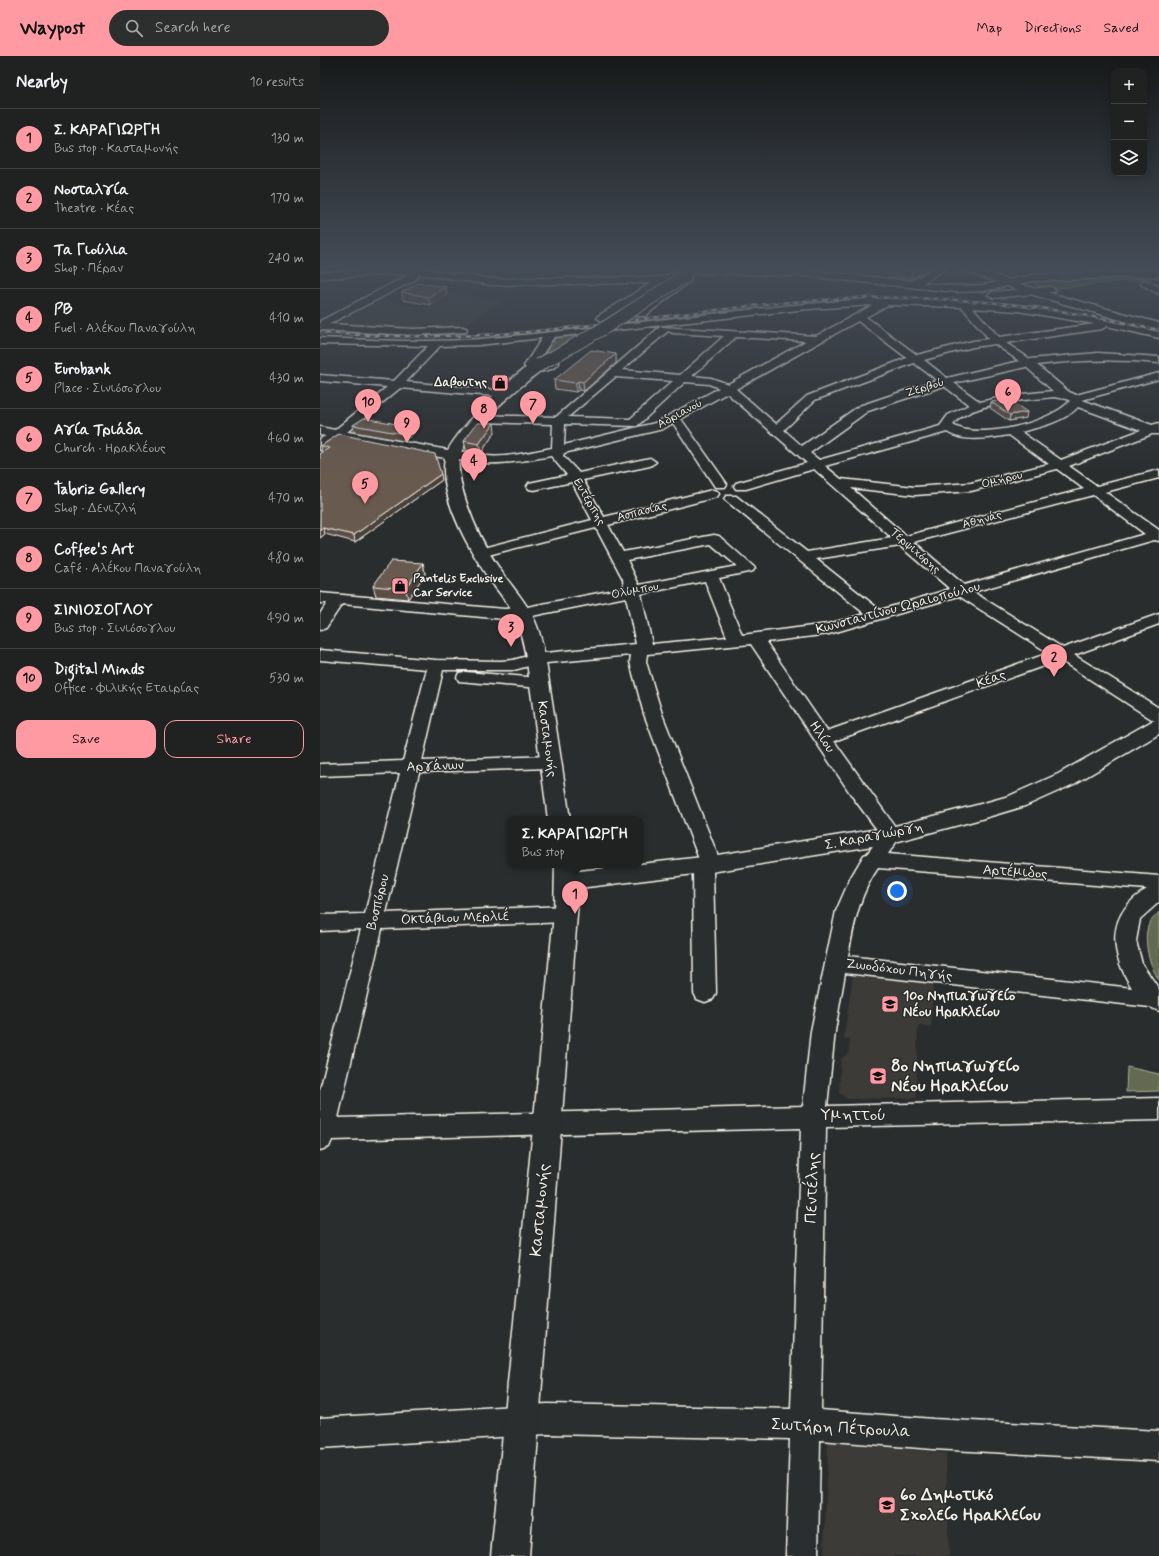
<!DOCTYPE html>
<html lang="en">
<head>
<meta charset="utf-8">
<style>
	:root { --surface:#202222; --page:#2d2f2f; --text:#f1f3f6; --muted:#a2a4a5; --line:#3d3f40; --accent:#ff9aa2 }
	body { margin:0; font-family:Mynerve,sans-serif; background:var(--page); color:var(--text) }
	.controls { position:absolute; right:12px; top:12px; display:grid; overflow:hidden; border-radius:8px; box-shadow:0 2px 10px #0003 }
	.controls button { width:36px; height:36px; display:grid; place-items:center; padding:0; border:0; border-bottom:1px solid var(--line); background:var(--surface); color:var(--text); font:20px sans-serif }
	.you { position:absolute; left:577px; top:835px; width:14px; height:14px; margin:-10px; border:3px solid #fff; border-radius:50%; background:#1a73e8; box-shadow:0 0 0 6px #1a73e833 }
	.badge { display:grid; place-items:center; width:26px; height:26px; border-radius:50%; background:var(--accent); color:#111; font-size:13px; font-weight:700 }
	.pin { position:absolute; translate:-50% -33px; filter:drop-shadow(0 1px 2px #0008) }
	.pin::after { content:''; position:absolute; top:21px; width:14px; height:12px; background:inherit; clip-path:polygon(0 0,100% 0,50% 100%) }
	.popup { position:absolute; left:187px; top:760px; width:136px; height:52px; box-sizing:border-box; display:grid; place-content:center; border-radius:8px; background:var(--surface); filter:drop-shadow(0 1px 3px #0005); font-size:13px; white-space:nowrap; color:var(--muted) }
	.popup b { font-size:15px; color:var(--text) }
	.popup::after { content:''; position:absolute; left:50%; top:100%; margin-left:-8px; border:8px solid transparent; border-top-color:var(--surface) }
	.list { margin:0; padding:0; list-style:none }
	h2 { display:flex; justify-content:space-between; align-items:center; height:52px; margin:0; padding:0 16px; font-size:17px }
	h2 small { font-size:13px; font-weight:400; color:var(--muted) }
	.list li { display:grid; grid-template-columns:26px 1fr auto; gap:12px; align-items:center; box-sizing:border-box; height:60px; padding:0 16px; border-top:1px solid var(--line) }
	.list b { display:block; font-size:15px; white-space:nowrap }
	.list p { margin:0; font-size:13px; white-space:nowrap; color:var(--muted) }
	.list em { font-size:13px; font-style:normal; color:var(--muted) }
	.actions { display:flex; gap:8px; padding:12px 16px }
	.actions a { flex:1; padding:9px 0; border:1px solid var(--accent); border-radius:12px; text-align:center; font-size:14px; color:var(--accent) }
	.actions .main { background:var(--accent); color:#111 }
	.icon { flex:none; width:22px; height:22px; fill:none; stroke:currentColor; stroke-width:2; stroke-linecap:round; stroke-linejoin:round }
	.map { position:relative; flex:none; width:839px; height:1500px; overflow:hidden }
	header { display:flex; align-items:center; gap:24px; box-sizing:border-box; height:56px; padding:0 20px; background:var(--accent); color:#111 }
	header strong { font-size:19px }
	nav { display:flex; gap:22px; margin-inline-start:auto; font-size:14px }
	.search { width:280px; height:36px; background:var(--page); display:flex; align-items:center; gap:10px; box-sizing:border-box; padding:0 14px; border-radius:22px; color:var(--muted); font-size:15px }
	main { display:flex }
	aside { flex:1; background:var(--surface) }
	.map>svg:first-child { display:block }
</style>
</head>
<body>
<header>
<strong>Waypost</strong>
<div class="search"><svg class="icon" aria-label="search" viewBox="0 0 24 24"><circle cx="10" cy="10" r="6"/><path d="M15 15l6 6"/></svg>Search here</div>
<nav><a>Map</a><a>Directions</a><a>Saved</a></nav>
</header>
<main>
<aside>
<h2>Nearby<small>10 results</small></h2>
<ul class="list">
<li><span class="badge">1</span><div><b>Σ. ΚΑΡΑΓΙΩΡΓΗ</b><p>Bus stop · Κασταμονής</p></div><em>130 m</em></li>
<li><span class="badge">2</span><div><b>Νοσταλγία</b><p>Theatre · Κέας</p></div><em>170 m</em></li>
<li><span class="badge">3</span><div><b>Τα Γιούλια</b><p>Shop · Πέραν</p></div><em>240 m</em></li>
<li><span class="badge">4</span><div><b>PB</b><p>Fuel · Αλέκου Παναγούλη</p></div><em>410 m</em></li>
<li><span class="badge">5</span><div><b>Eurobank</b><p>Place · Σινιόσογλου</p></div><em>430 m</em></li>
<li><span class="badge">6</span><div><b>Αγία Τριάδα</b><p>Church · Ηρακλέους</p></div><em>460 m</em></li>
<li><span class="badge">7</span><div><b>Tabriz Gallery</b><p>Shop · Δενιζλή</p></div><em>470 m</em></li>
<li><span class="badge">8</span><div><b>Coffee's Art</b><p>Café · Αλέκου Παναγούλη</p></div><em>480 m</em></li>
<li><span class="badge">9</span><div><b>ΣΙΝΙΟΣΟΓΛΟΥ</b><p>Bus stop · Σινιόσογλου</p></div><em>490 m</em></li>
<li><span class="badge">10</span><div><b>Digital Minds</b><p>Office · Φιλικής Εταιρίας</p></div><em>530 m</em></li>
</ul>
<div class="actions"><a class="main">Save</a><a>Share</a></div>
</aside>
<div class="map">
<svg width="839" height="1500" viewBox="0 0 839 1500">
	<rect width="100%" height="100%" fill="#2a2d2e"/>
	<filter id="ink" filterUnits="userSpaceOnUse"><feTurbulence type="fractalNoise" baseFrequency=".025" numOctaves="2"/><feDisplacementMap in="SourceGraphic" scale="8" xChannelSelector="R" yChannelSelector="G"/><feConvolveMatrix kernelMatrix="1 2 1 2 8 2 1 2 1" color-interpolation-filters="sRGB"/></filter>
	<g filter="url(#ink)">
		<path fill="#3d3a38" d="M108 218 134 223 113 234 84 231Z
			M133 237 184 245 139 272 108 268 95 272 54 270 55 268H50L47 270 13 267 58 244 109 252 121 246 118 245Z
			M684 239 754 249 783 257 663 241Z
			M533 919 613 928 611 971 598 969 596 1042 528 1043 519 1037 521 1003 529 996 530 983 524 982Z
			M508 1386 626 1397 629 1500H504Z"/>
		<path fill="#636b51" stroke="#acae9c" d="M839 219V222L739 232H723L713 227 719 225Z
			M265 276 221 304 220 301 235 286H232L237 281Z
			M839 856V924C830 911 822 884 829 868 831 864 836 860 839 856Z
			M807 1011 839 1018V1035L806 1036Z"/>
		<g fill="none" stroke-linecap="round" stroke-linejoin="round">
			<defs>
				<path id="street" d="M373 211 484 214 591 225 616 211H628L603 227 636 230 663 229 713 219 839 214V220L713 225 663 235 636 236 484 220 375 217 345 226 282 265 277 262 278 260 331 227 172 229 99 218 95 224 9 268 94 273 142 271 146 272 147 274 146 276 94 279 0 274V265L90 218 0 222V216L97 212 172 223 341 221Z
					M366 221 371 224 369 226 325 260H317L316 258 317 256Z
					M825 224 839 231V238L822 229 820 227Z
					M730 231 733 232 735 234 733 236 673 242 668 239 673 236Z
					M548 243C598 243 648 244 698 249 745 254 792 266 839 276V282L787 270 782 273 686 287 710 303 778 297 839 301V307C798 303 758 304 717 309L749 336 756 339 839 317V323L762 344 832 369 839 367V378H832L749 410 777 430 839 414V422L785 436 839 474V485L834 484 653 536 743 592 839 558V568L754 599 839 652V665L833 664 740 604 514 685 581 779 568 798 839 820V846L820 863 816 885 822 908 839 933V955L830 951 525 917 515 975 507 1050 839 1042V1064L506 1071 501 1354 613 1363 839 1375V1405L613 1393 500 1384 498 1500H466L470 1383 227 1378 0 1392V1362L227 1348 471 1353 481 1072 12 1084 9 1091 0 1094V1034L41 873 0 875V859L45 858 80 717 0 720V708L83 705 107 613 0 604V594L116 604 181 605 193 604 215 598 316 588 306 541 202 562 184 563 22 548 6 572 0 574V558L7 547H0V537L184 553 202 552 304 532 303 523 276 472 160 501 155 500 153 497 155 494 272 464 252 426 214 434 209 433 207 430 209 427 247 419 231 400C193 407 167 411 129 402L127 399C132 391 157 399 166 400 188 402 210 396 232 392L233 368 159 366 153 362 155 359 236 361 340 271 496 280 553 249 488 253 234 281 216 308H223L234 304 239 307C232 316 212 319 204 310L222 282 159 289 120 290 86 326 186 335 192 338 186 341 80 332 21 381 17 382 0 379V371L15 374 67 331 0 325V319L74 325 108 290 0 288V282C53 284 107 287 160 283 290 272 418 252 548 243ZM568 249 642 251 669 283 653 285 597 299 546 261ZM653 252 698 255 775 268 679 281ZM538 265 587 302 487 340 456 368 416 333ZM348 275 353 277 404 280 360 319 302 314ZM416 281 486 285 408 328 391 322 372 320ZM675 288 699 305 627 322 604 304 653 291ZM594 307 617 324 539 350 482 390 464 374 495 344ZM706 311 733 335 692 339 660 346 634 327ZM295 321 353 325 310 363 248 361ZM365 326 389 328 399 332 335 367 244 389 245 368 317 370ZM624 330 649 349 628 359 620 370 499 404 490 397 548 355ZM407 337 487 407 416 427 414 430 416 433H426L494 413 572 482 487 496 416 440H406L404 443 545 558 508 568 422 579 399 522 433 515 435 512 399 480 394 479 303 496 288 469 397 441 399 438 397 435 392 434 284 461 263 424 330 410 336 406 330 402 259 417 243 400 244 397 343 373 353 367 395 431H405L407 428 361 363ZM734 341 747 343 750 345C730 367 658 385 633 369 649 346 708 344 734 341ZM758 351 821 374 741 404 701 376C720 371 744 366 758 351ZM627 376C644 387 670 382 689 379L729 408 651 427 595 431 521 423 505 410ZM737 413 764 433 586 480 531 432 595 439 651 435ZM773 439 825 478 644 529 594 486ZM391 488 417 510 319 529 307 504ZM580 490 630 533 560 554 496 503ZM385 525 407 581 332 588 321 538ZM639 540 729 597 507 675 446 586 509 578ZM431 588 532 740 561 779 547 798 544 799 531 821 516 855 491 975 483 1050 18 1062 62 873 246 866 253 863 256 858 253 853 246 850 66 857 99 716 229 712 235 710 238 706 235 702 229 700 102 705 123 614H194L216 608 311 599 310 606 324 658 379 803 376 804 373 809 374 937 377 943 385 946 393 943 396 937 393 814 398 813 401 808 342 658 326 606 327 598ZM558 812 827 833C786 858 789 895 812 932L528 900C534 868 539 839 558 812Z
					M145 616 219 622 225 623 227 627 225 631 219 632 139 625 137 621 139 617Z"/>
				<path id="secondary" d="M369 211H382L366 224H358L357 222Z
					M634 211H651L718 234 839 267V275L710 238Z
					M219 305 225 309 224 312C198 332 152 369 140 399 137 409 140 422 142 432 150 461 162 487 179 512 189 527 202 541 211 557 219 571 223 589 226 606L250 763H228L207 606C204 590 201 574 194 559 188 547 179 536 171 526 150 495 118 441 125 402L20 383 5 393 0 394V383L17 374 128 394C139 373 198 310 219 305Z
					M839 663V678L754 728 705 750 661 763 571 787 391 816 259 832 209 1500H171L234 858 235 809H259V815L391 800 571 771 657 749 689 740 738 718 832 665Z"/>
			</defs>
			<use href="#street" stroke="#f4f1e8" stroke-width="3"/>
			<use href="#secondary" stroke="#f4f1e8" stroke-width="3"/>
			<use href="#street" fill="#2a2d2e" fill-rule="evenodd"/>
			<use href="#secondary" fill="#2a2d2e" fill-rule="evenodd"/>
			<defs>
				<path id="rail" d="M0 277C65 281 130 282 195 277 302 268 408 249 515 243 624 237 733 250 839 274"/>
			</defs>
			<use href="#rail" stroke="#f4f1e8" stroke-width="2.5"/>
			<use href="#rail" stroke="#2a2d2e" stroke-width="1.5" stroke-dasharray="5" stroke-linecap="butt"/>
			<defs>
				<path id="secondary-bridge" d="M219 309 286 271 362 222"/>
			</defs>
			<use href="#secondary-bridge" stroke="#f4f1e8" stroke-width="14" stroke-linecap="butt"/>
			<use href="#secondary-bridge" stroke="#2a2d2e" stroke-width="12"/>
		</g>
		<path fill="#5a4d45" stroke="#f4f1e8" d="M571 212H610L609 213 591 222 576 221Z
			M82 236 127 239 110 249 83 244Z
			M296 298V307L264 335 259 334 256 336 235 333 234 324Z
			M671 346 706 362 689 365 670 352Z
			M33 369 93 371 94 377 84 385 34 376Z
			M175 376 161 397 146 394 144 385Z
			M19 378 122 424 35 486 5 478 0 482 2 396 1 390Z
			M103 507 105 518 88 543 56 540 53 530Z"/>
		<path fill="#4a3f38" stroke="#f4f1e8" d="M598 212H610L609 213 591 222 592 215Z
			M126 231 127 239 110 249 108 241Z
			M296 298V307L264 335 263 326Z
			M258 325 259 334 256 336V327Z
			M707 356 706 362 689 365 690 359Z
			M174 367 175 376 161 397 159 388Z
			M93 371 94 377 84 385 83 378Z
			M121 418 122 424 35 486 34 479Z
			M3 472 5 478 0 482V474Z
			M103 507 105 518 88 543 86 533Z"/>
		<path fill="#695a50" stroke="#f4f1e8" d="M576 212H598L592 215 577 213Z
			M99 227 126 231 108 241 82 236Z
			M271 294 296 298 263 326 258 325 256 327 234 324Z
			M688 343 707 356 690 359 671 346Z
			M44 362 93 371 83 378 33 369Z
			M157 367H174L159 388 144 385Z
			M19 378 115 398 121 418 34 479 3 472 0 474V398L9 392 1 390Z
			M71 505 103 507 86 533 53 530Z"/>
	</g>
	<linearGradient id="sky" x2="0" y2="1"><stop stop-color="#171919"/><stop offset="0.5" stop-color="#444c57"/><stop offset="1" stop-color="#444c57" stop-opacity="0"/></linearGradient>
	<rect width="839" height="422" fill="url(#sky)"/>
	<defs>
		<symbol id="shop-square" viewBox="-11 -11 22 22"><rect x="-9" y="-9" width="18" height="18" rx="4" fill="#ff9aa2" stroke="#2a2d2e"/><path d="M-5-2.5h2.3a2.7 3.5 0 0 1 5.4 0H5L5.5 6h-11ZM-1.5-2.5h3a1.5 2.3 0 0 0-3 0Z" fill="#111"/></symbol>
		<symbol id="school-square" viewBox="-11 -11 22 22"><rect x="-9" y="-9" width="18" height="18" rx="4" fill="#ff9aa2" stroke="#2a2d2e"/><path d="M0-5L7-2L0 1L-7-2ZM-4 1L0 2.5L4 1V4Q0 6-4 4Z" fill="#111"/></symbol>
	</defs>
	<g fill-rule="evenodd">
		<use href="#shop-square" x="170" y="317" width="20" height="20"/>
		<use href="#shop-square" x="70" y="520" width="20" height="20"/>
		<use href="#school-square" x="560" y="938" width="20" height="20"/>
		<use href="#school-square" x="548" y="1010" width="20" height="20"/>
		<use href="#school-square" x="557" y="1439" width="20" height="20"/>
	</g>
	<g text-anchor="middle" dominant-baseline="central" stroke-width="3" stroke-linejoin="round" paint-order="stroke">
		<g font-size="12" font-weight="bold" fill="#f4f1e8" stroke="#2a2d2e" text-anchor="end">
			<text x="167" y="327">Δαβουτης</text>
			<text x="93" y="523" text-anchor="start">Pantelis Exclusive<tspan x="93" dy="14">Car Service</tspan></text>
		</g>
		<g font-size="12" fill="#f4f1e8" stroke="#2a2d2e">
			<text transform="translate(605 332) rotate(-17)">Ζερβού</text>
			<text transform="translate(360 358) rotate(-28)">Αδριανού</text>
			<text transform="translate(682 424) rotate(-14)">Ομήρου</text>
			<text transform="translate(269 446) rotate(60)">Ευτέρπης</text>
			<text transform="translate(322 456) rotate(-14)">Ασπασίας</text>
			<text transform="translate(662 464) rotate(-15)">Αθηνάς</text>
			<text transform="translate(595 495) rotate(41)">Τερψιχόρης</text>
			<text transform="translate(315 535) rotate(-11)">Ολύμπου</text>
		</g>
		<g font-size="14" fill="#f4f1e8" stroke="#2a2d2e">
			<text transform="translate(578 552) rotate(-15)">Κωνσταντίνου Ωραιοπούλου</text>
			<text transform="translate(671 623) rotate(-20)">Κέας</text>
			<text transform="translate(502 681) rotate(56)">Ηλίου</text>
			<text transform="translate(227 683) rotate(82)">Κασταμονής</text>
			<text transform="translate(115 710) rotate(-2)">Αργάνων</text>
			<text transform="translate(554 780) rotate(-11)">Σ. Καραγιώργη</text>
			<text transform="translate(695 816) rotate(4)">Αρτέμιδος</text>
			<text transform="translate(58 846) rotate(-76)">Βοσπόρου</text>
			<text transform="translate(135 862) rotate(-2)">Οκτάβιου Μερλιέ</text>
			<text transform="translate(579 914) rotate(7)">Ζωοδόχου Πηγής</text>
		</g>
		<g font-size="14" font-weight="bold" fill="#f4f1e8" stroke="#2a2d2e" text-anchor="start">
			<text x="583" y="940">10ο Νηπιαγωγείο<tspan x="583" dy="16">Νέου Ηρακλείου</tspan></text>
		</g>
		<g font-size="17" font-weight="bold" fill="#f4f1e8" stroke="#2a2d2e" text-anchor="start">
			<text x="571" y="1010">8ο Νηπιαγωγείο<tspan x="571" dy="20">Νέου Ηρακλείου</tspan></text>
			<text x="580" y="1439">6ο Δημοτικό<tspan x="580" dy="20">Σχολείο Ηρακλείου</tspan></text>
		</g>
		<g font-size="17" fill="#f4f1e8" stroke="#2a2d2e">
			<text x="533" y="1059">Υμηττού</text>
			<text transform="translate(492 1132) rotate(-88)">Πεντέλης</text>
			<text transform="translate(220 1154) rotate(-85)">Κασταμονής</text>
			<text transform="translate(521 1372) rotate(3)">Σωτήρη Πέτρουλα</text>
		</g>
	</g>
</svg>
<div class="controls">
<button>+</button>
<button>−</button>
<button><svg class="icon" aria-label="layers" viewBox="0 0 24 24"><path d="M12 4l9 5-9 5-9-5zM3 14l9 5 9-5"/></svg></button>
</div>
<div class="you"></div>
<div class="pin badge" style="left:255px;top:858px">1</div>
<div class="popup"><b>Σ. ΚΑΡΑΓΙΩΡΓΗ</b>Bus stop</div>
<div class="pin badge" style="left:734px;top:621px">2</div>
<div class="pin badge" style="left:191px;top:591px">3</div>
<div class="pin badge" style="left:154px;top:425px">4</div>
<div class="pin badge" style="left:45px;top:448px">5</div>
<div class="pin badge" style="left:688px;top:356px">6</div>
<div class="pin badge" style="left:213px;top:368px">7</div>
<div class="pin badge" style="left:164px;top:373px">8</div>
<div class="pin badge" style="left:87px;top:387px">9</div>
<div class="pin badge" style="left:48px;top:366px">10</div>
</div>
</main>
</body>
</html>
